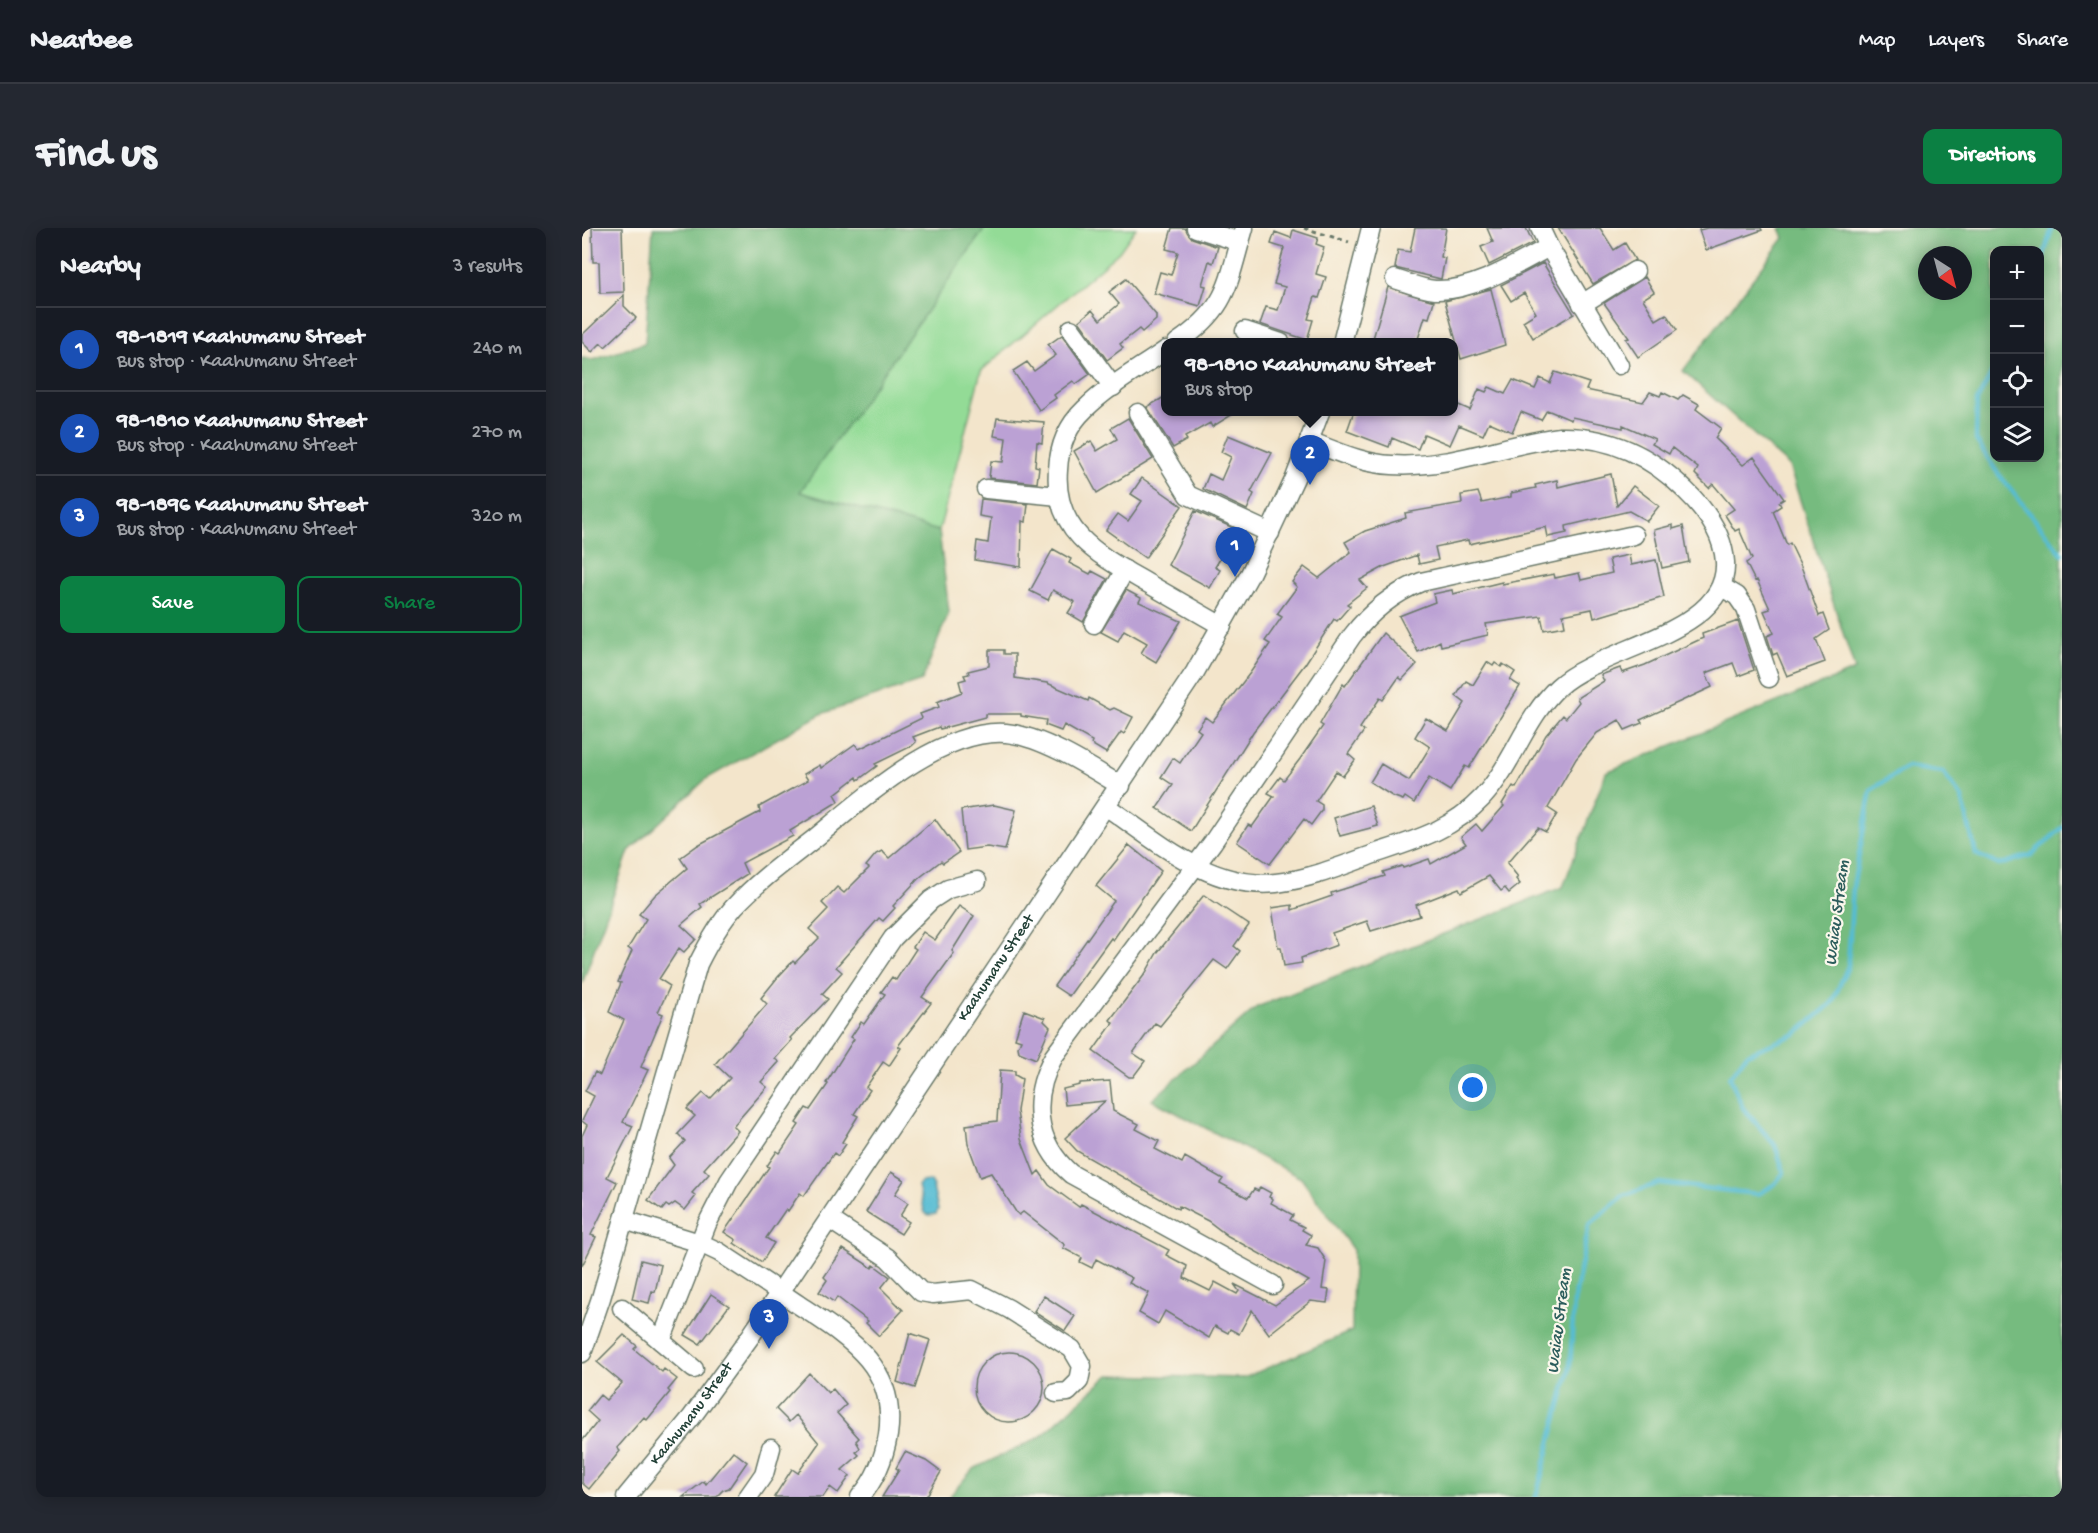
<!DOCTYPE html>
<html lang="en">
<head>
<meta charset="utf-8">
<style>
	:root { --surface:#171b24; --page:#242831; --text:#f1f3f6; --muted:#9ea1a6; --line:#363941; --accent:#0b8043 }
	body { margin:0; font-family:"Gochi Hand",sans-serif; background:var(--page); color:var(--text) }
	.controls { position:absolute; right:18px; top:18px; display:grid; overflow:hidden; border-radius:12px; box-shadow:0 3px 15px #0003 }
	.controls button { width:54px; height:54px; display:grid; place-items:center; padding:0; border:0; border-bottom:2px solid var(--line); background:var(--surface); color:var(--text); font:30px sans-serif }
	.compass { position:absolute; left:1336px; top:18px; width:54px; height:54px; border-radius:50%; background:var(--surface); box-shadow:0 3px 15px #0003; rotate:144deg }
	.you { position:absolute; left:891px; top:860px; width:21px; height:21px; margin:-15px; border:4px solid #fff; border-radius:50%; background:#1a73e8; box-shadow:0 0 0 9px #1a73e833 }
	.badge { display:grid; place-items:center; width:39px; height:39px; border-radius:50%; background:var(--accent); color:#fff; font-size:20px; font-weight:700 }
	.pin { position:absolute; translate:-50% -50px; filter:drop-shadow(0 2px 3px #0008) }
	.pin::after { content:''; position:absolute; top:32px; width:21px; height:18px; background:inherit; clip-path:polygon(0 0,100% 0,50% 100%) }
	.popup { position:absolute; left:579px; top:110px; width:297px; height:78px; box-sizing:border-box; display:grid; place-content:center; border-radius:12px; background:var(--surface); filter:drop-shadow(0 2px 4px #0005); font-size:20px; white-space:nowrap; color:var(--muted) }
	.popup b { font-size:22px; color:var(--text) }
	.popup::after { content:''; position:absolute; left:50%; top:100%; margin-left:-12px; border:12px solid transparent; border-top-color:var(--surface) }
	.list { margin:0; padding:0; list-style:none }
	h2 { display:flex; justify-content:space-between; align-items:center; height:78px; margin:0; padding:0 24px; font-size:26px }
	h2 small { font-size:20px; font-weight:400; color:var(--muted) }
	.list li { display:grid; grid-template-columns:39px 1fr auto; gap:18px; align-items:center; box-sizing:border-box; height:84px; padding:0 24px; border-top:2px solid var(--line) }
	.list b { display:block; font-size:22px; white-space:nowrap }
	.list p { margin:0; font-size:20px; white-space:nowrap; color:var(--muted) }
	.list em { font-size:20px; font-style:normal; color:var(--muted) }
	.actions { display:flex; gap:12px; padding:18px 24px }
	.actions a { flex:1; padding:14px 0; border:2px solid var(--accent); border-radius:12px; text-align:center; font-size:21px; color:var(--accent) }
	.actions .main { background:var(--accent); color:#fff }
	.icon { flex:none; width:33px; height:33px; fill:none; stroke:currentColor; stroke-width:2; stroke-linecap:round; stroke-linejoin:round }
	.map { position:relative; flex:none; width:1480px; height:1269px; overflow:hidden; border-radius:12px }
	header { display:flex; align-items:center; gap:36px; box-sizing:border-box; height:84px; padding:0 30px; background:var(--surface); border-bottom:2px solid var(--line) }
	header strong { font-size:28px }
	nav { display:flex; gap:33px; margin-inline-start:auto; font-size:21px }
	.intro { display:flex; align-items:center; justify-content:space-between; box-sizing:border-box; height:144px; padding:0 36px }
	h1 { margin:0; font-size:42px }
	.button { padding:15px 27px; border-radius:12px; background:var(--accent); color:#fff; font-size:21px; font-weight:700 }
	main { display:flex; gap:36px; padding:0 36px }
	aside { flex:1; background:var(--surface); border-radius:12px; box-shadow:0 3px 15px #0003 }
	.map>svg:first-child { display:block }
</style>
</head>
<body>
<header>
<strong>Nearbee</strong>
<nav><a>Map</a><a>Layers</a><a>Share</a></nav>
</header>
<div class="intro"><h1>Find us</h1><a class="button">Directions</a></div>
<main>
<aside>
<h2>Nearby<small>3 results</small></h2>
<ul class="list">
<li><span class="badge" style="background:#1a4fb4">1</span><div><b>98-1819 Kaahumanu Street</b><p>Bus stop · Kaahumanu Street</p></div><em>240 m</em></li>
<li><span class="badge" style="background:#1a4fb4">2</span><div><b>98-1810 Kaahumanu Street</b><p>Bus stop · Kaahumanu Street</p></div><em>270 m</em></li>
<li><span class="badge" style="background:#1a4fb4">3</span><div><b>98-1896 Kaahumanu Street</b><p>Bus stop · Kaahumanu Street</p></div><em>320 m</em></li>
</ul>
<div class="actions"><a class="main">Save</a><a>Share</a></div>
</aside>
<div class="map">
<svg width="1480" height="1269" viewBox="0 0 1480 1269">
	<rect width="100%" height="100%" fill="#fbf7ec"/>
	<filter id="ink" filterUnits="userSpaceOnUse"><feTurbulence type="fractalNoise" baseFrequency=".0167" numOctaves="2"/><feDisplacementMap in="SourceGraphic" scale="12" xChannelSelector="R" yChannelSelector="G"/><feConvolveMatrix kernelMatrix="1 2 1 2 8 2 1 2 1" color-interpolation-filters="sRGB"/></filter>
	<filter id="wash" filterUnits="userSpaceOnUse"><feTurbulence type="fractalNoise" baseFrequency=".008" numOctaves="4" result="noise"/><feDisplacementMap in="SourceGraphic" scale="24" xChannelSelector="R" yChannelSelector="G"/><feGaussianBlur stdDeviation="1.35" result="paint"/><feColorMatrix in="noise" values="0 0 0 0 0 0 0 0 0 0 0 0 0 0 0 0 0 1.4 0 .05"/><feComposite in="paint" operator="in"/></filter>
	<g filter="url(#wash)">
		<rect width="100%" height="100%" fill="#f3e5cb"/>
		<path fill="#93db96" stroke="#598c65" stroke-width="1.5" d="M403 0H554L537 24 399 143 357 303 217 264Z"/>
		<path fill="#76bb7f" stroke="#4a7c5a" stroke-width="1.5" fill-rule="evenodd" d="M71 0H403L218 264 357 303 367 384 340 453 239 486 124 551 47 623 0 756V130L11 132 63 115Z
			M1198 0H1480V1269H367L391 1241 458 1209 527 1147 662 1150 770 1103 771 1022 719 950 570 872 675 779 981 659 1024 544 1273 442 1207 238 1101 143 1202 10ZM1412 22H1458V230H1412ZM1345 27H1381V63H1345Z"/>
		<path fill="#55bcd3" stroke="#3a7c84" stroke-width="1.5" d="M347 953 350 955 356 982 354 986 347 987 343 985 336 958 339 954Z"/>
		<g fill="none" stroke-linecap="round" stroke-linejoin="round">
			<path stroke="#55bcd3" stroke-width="4.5" d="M1458 40 1470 0
				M1412 141 1395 173 1394 212 1415 244 1480 326
				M954 1269 988 1139 992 1074 1007 997 1041 968 1077 955 1176 966 1192 957 1202 944 1193 917 1161 880 1148 849 1165 826 1214 806 1250 775 1266 738 1271 659 1289 562 1325 539 1361 544 1380 570 1394 626 1417 637 1449 627 1480 600"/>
		</g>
		<g id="blocks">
			<path fill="#bba1d4" d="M10 0H40L42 64 18 65 17 34H11Z
				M590 0H603L610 10 636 19 631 35 627 33 620 57 624 58 618 78 572 65 578 44 589 47 596 24 584 21Z
				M833 0H864L859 29 863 30 859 51 813 40 816 22 828 24Z
				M905 0H944L951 15 907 37 899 19 911 14Z
				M976 0H1018L1032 22 1043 15 1053 32 1011 56Z
				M1125 0H1179L1180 2 1124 22 1117 2Z
				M711 2 736 10 734 16 742 19 734 46 744 49 737 70 733 69 726 91 731 92 725 112 678 96 684 79 696 82 703 59 692 56 702 20 689 16 693 4 709 10Z
				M961 35 992 86 951 110 941 93 954 85 942 65 929 73 919 57Z
				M1063 49 1072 64 1061 71 1074 92 1084 86 1095 102 1056 129 1044 111 1047 110 1022 75Z
				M544 51 574 87V92L560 104 557 101 538 116 541 120 525 132 497 93 510 82 518 92 537 76 527 64Z
				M806 59 852 73 847 90 843 89 835 114H790Z
				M909 61 923 117 879 131 863 73Z
				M42 67V78L54 90 23 119 19 115 10 124 0 114V107Z
				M480 107 508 146 494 156 491 153 472 167 474 170 457 182 431 143 445 134 452 143 474 127 466 117Z
				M973 144 1007 155 1004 162 1061 174 1068 164 1078 168 1080 164 1096 172 1101 167 1117 176 1114 181 1139 200 1133 210 1161 237 1172 229 1202 271 1197 274 1199 278 1191 283 1205 317 1208 315 1219 338 1237 388 1241 386 1247 402 1234 411 1243 434 1205 448 1195 425 1191 427 1185 408 1192 405 1182 383 1188 381 1175 352 1173 353 1164 335 1170 331 1157 301 1153 303 1143 287 1152 281 1131 256 1127 260 1113 246 1116 240 1090 220 1087 226 1070 216 1073 211 1041 197V200L990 189 989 192 965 182 959 192 939 184 930 204 907 194 901 207 877 197 868 217 842 206 836 221 810 210 807 219 765 203 772 183H872V175L888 182 897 161 904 164 907 159 923 166 931 152 953 161 958 150 968 155Z
				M584 168V183H656L630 199 628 195 603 209 605 212 591 220 565 179Z
				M415 190 462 194 460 215 455 214 453 238 457 239 455 255 407 250 409 233 421 234 424 210 412 208Z
				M546 190 571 231 515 265 492 223 509 213 515 223 535 211 529 200Z
				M646 207 690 225 669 264 672 266 665 282 621 261 627 246 639 252 649 229 639 224Z
				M1029 246 1035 278 1051 258 1077 278 1065 293 1047 283 984 298 985 305 966 309 964 299 887 316 886 312 853 319 856 332 837 336 835 327 802 339 778 352 785 360 765 376 768 378 755 393 752 391 723 436 671 504 609 603 575 580 591 557 579 549 591 530 598 535 619 504 615 501 623 489 630 494 668 445 688 416 683 413 700 389 695 386 715 359 710 354 722 339 737 350 769 324 763 314 783 303 824 290 823 285 880 275 879 267 896 264 900 275 929 269V265L954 260 953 257 975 252 976 259Z
				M560 250 600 278 563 330 524 302 536 286 546 293 560 273 549 266Z
				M399 271 446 276 444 294 440 293 439 339 393 332 395 313 406 315 409 290 397 288Z
				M613 283 656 302 633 339 638 342 628 360 586 337Z
				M1091 297V301L1101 298 1107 334 1080 340 1072 302Z
				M471 321 489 331 487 335 508 346 510 343 525 351 501 394 486 385 493 374 471 362 466 372 448 363Z
				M1047 327 1049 337 1074 332 1082 369 1012 390 1010 381 981 387 983 398 962 402 959 388 904 396 906 407 859 418 858 413 836 424 817 388 853 374 851 366 870 362 871 366 920 354V356L972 346 973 350 997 345 999 352 1030 345 1027 331Z
				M544 362 559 370 557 374 599 393 574 434 559 425 565 415 542 402 536 413 519 404Z
				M1156 393 1172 442 1156 448 1151 435 1124 445 1130 459 1058 492 1060 495 1043 502 1037 492 1015 505 994 531 966 580 975 586 964 604 956 600 925 635 936 649 934 651 938 656 927 665 923 660 919 663 907 648 879 664 877 660 834 677 838 688 789 703 785 693 750 705 755 717 719 730 720 735 702 738 699 719H696L690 680 710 677V682L750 668 749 665 803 648 801 644 820 638 821 640 847 631 849 636 884 616 879 609 894 596 900 603 922 578 920 576 931 558 934 560 964 507 981 487 984 490 997 474 995 470 1022 453 1019 447 1038 440 1040 445 1063 437 1121 410 1120 406Z
				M801 405 835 436 820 452 817 449 801 472 798 470 778 500 782 503 766 526 773 532 761 548 754 543 734 573 740 577V582L729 597 722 591 688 636 655 614 666 597 670 599 692 568 686 565 698 549 702 552 718 531 741 498 738 496 761 456 763 458Z
				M407 422H422V426H433V450L465 455 506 473 507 470 528 482 532 480 551 489 542 506 539 504 524 525 509 516 510 513 482 497 479 503 463 497 464 492 439 488V486H403V489L358 501 357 499 331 509 334 514 330 518 293 536 295 538 276 552 275 549 253 566 257 573 208 603 211 608 160 635 165 646 118 676 120 679 99 697 114 711 102 724 97 720 77 751 88 758 76 784 81 786 59 839 66 842 41 894 51 898 25 949 35 954 9 1007 14 1009 0 1038V908L5 897 0 893 12 868 3 863 13 844 18 847 42 792 27 784 39 755 36 754 50 723 46 720 64 691 57 686 73 667 105 640 98 630 116 617 178 584 177 579 226 552 222 546 238 537 239 540 273 516 277 521 340 490 338 486 357 479 355 474 380 464 377 453 384 451 382 447 387 446 386 443 407 438Z
				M905 434 911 438 913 435 919 439 921 436 933 444 928 452 938 458 887 540 883 538 868 563 847 550 832 575 823 569 821 572 810 568 788 554 799 536 827 553 848 519 833 509 844 490 866 503 883 475 874 468 884 453 891 457Z
				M412 577 434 582 423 622 405 619 383 622 379 582Z
				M789 578 796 598 758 608 752 590Z
				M353 591 377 624 361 635 359 633 337 650 311 678 313 680 301 693 297 690 254 739 260 744 240 766 246 771 208 810 210 812 193 831 197 834 179 854 185 859 151 898 156 903 122 941 127 946 110 965 114 968 103 982 93 975 87 979 84 977 80 982 66 972 92 937 87 930 103 913 96 906 113 888 105 881 121 865 128 871 148 850 133 836 185 776 179 770 196 749 211 733 213 735 237 710 227 701 246 681 240 675 255 659 262 665 287 640 284 638 294 626 300 623 307 630Z
				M547 617 579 643 531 712 529 710 487 768 472 758 532 673 514 658Z
				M622 667 667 697 652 718 658 723 645 741 632 732 578 798 573 795 551 825 563 833 551 849H547L511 823 531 795 528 792 563 746 575 725Z
				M377 678 392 688 370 723 372 725 340 769 349 775 316 818 319 820 307 838 301 834 284 859 288 862 272 886 276 888 260 914 264 916 256 928 252 925 222 968 218 965 206 983 204 981 184 1010 192 1015 180 1034 152 1015 154 1012 142 1004 187 939 185 938 195 923 198 925 217 897 214 895 224 880 228 882 246 856 244 855 272 811 269 809 279 794 282 796 303 766 299 764 310 749 314 752 334 721 331 719 341 704 353 712Z
				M442 782 463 790 462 793 468 799 454 831 437 824 436 819 439 812 433 810Z
				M418 842 433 843V847L440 851 435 883 439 911 453 947 457 943 467 957 497 979 499 976 587 1022 584 1027 605 1038 602 1050 628 1063 633 1054 655 1066 657 1063 652 1056 693 1077 727 1053 646 1008 626 993 597 978 596 981 495 923 483 910 523 873 483 877 481 861 498 857V855L528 853 531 883 557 896 554 901 577 913 573 921 600 935 603 929 641 951 638 955 666 970 672 961 676 963 678 959 689 965 687 969 691 971 689 975 711 987 708 992 722 999 720 1002 729 1007 724 1017 736 1020 744 1033 740 1061 747 1062 745 1075 729 1073 687 1106 670 1082 657 1106 648 1101 646 1105 633 1098 627 1110 583 1083 576 1096 557 1085 567 1065 547 1055 550 1050 514 1031 510 1040 498 1034 500 1030 481 1020 483 1017 441 984 437 987 434 984 409 945 398 949 386 916 384 897 415 893Z
				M309 944 322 952 313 966 326 975 318 988 327 994 319 1006 284 984Z
				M261 1021 290 1040 292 1037 308 1049 299 1060 321 1082 297 1108 284 1095 286 1093 255 1069 252 1074 237 1064 245 1052 242 1049Z
				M59 1032 79 1037 73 1064 70 1063 67 1075 50 1071Z
				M129 1066 147 1078 118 1116 103 1107Z
				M462 1068 493 1088 483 1103 452 1083Z
				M328 1105 348 1112 333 1160 315 1154Z
				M42 1107 55 1118 52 1121 80 1144 82 1141 95 1151 86 1162 88 1164 65 1192 62 1189 35 1220 38 1223 7 1261 0 1255V1213L16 1193 5 1183 18 1167 24 1172 40 1155 15 1134Z
				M392 1159a35 35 0 1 1 70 0a35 35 0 1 1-70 0Z
				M227 1145 246 1165 251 1161 264 1177 255 1185 277 1210 274 1213 278 1220 274 1224 277 1227 260 1242 268 1248 256 1265 248 1259 241 1269H192L210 1241 216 1245 237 1215 214 1187 207 1194 194 1181Z
				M151 1223 165 1234 147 1260 141 1262 134 1269H101L122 1253 124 1256Z
				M323 1224 344 1233 359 1244 344 1269H300L317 1242 314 1240Z"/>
		</g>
	</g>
	<g filter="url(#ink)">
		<use href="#blocks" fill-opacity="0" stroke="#697869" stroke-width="1.5"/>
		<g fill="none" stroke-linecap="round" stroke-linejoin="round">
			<defs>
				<g id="minor">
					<path d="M614 0 658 14"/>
					<path d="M958 0 967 19 1037 137"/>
					<path d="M813 51C825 55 840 61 853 62 890 64 935 36 967 19"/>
					<path d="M1000 76 1053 43"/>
					<path d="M489 101 531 159"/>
					<path d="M663 103 699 115"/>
					<path d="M595 115C647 79 645 57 662 0"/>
					<path d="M760 115 789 0"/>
					<path d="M584 122C557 141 526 158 503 181 485 198 477 218 476 242 471 305 518 328 565 355 590 369 615 384 640 398"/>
					<path d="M556 185 606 267 688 305"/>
					<path d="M404 261 477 268"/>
					<path d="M1140 359 1155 368 1164 381 1187 450"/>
					<path d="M512 396 543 342"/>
					<path d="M525 579C575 613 629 662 694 655 729 651 762 637 795 625 834 612 871 601 900 570 931 537 943 490 976 459 1020 418 1147 406 1143 334 1141 305 1124 282 1103 262 1068 227 1027 208 978 209 923 216 866 241 810 237 781 236 754 223 727 213"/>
					<path d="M247 991 306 1030 339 1064 351 1066 390 1062 427 1081 490 1121 500 1138 497 1153 486 1164 474 1165"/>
					<path d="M42 992 118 1015 137 1024C164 1042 191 1059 217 1077 267 1110 316 1139 306 1207 302 1231 293 1252 278 1269"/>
					<path d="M691 1057 489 946C452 914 449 869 472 828L631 614 770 408C789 383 810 366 839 354L1052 307"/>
					<path d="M40 1080 79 1113"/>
					<path d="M0 1125 19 1070 116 736C126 716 137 696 152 679 176 653 205 632 232 611 280 572 358 500 424 505 460 508 508 539 539 558"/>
					<path d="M112 1141 79 1113 125 996 147 953 311 710 349 672 366 661 395 653"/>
					<path id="s1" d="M44 1269 109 1190 168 1109 613 444 668 346 713 250 738 184"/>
					<path d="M166 1269 182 1246 189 1220"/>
				</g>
			</defs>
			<use href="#minor" stroke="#697869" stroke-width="21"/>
			<path stroke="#697869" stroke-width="3" stroke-dasharray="4.5 4.5" stroke-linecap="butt" d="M722 0 767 14"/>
			<use href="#minor" stroke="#fff" stroke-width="18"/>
		</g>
	</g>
	<g text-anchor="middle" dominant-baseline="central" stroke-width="4.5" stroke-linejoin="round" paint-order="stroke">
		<g font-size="16" fill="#1f3d34" stroke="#fbf7ec">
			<text stroke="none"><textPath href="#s1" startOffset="646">Kaahumanu Street</textPath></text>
			<text stroke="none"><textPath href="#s1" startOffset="106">Kaahumanu Street</textPath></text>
		</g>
		<g font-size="18" font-style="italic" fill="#2c5d5c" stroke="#fbf7ec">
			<text transform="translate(1256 685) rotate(-83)">Waiau Stream</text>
			<text transform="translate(978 1093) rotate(-83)">Waiau Stream</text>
		</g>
	</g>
</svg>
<div class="controls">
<button>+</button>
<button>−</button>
<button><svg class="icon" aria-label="locate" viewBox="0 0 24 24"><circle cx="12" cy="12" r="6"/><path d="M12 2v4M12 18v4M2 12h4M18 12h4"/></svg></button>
<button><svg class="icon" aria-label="layers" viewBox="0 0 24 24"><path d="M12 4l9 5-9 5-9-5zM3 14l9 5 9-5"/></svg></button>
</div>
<svg class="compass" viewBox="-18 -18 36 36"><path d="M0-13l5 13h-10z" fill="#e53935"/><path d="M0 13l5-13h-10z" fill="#9ea1a6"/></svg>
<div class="you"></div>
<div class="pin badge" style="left:653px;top:349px;background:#1a4fb4">1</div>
<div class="pin badge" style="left:728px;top:257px;background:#1a4fb4">2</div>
<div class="popup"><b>98-1810 Kaahumanu Street</b>Bus stop</div>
<div class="pin badge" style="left:187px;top:1121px;background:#1a4fb4">3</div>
</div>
</main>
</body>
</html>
